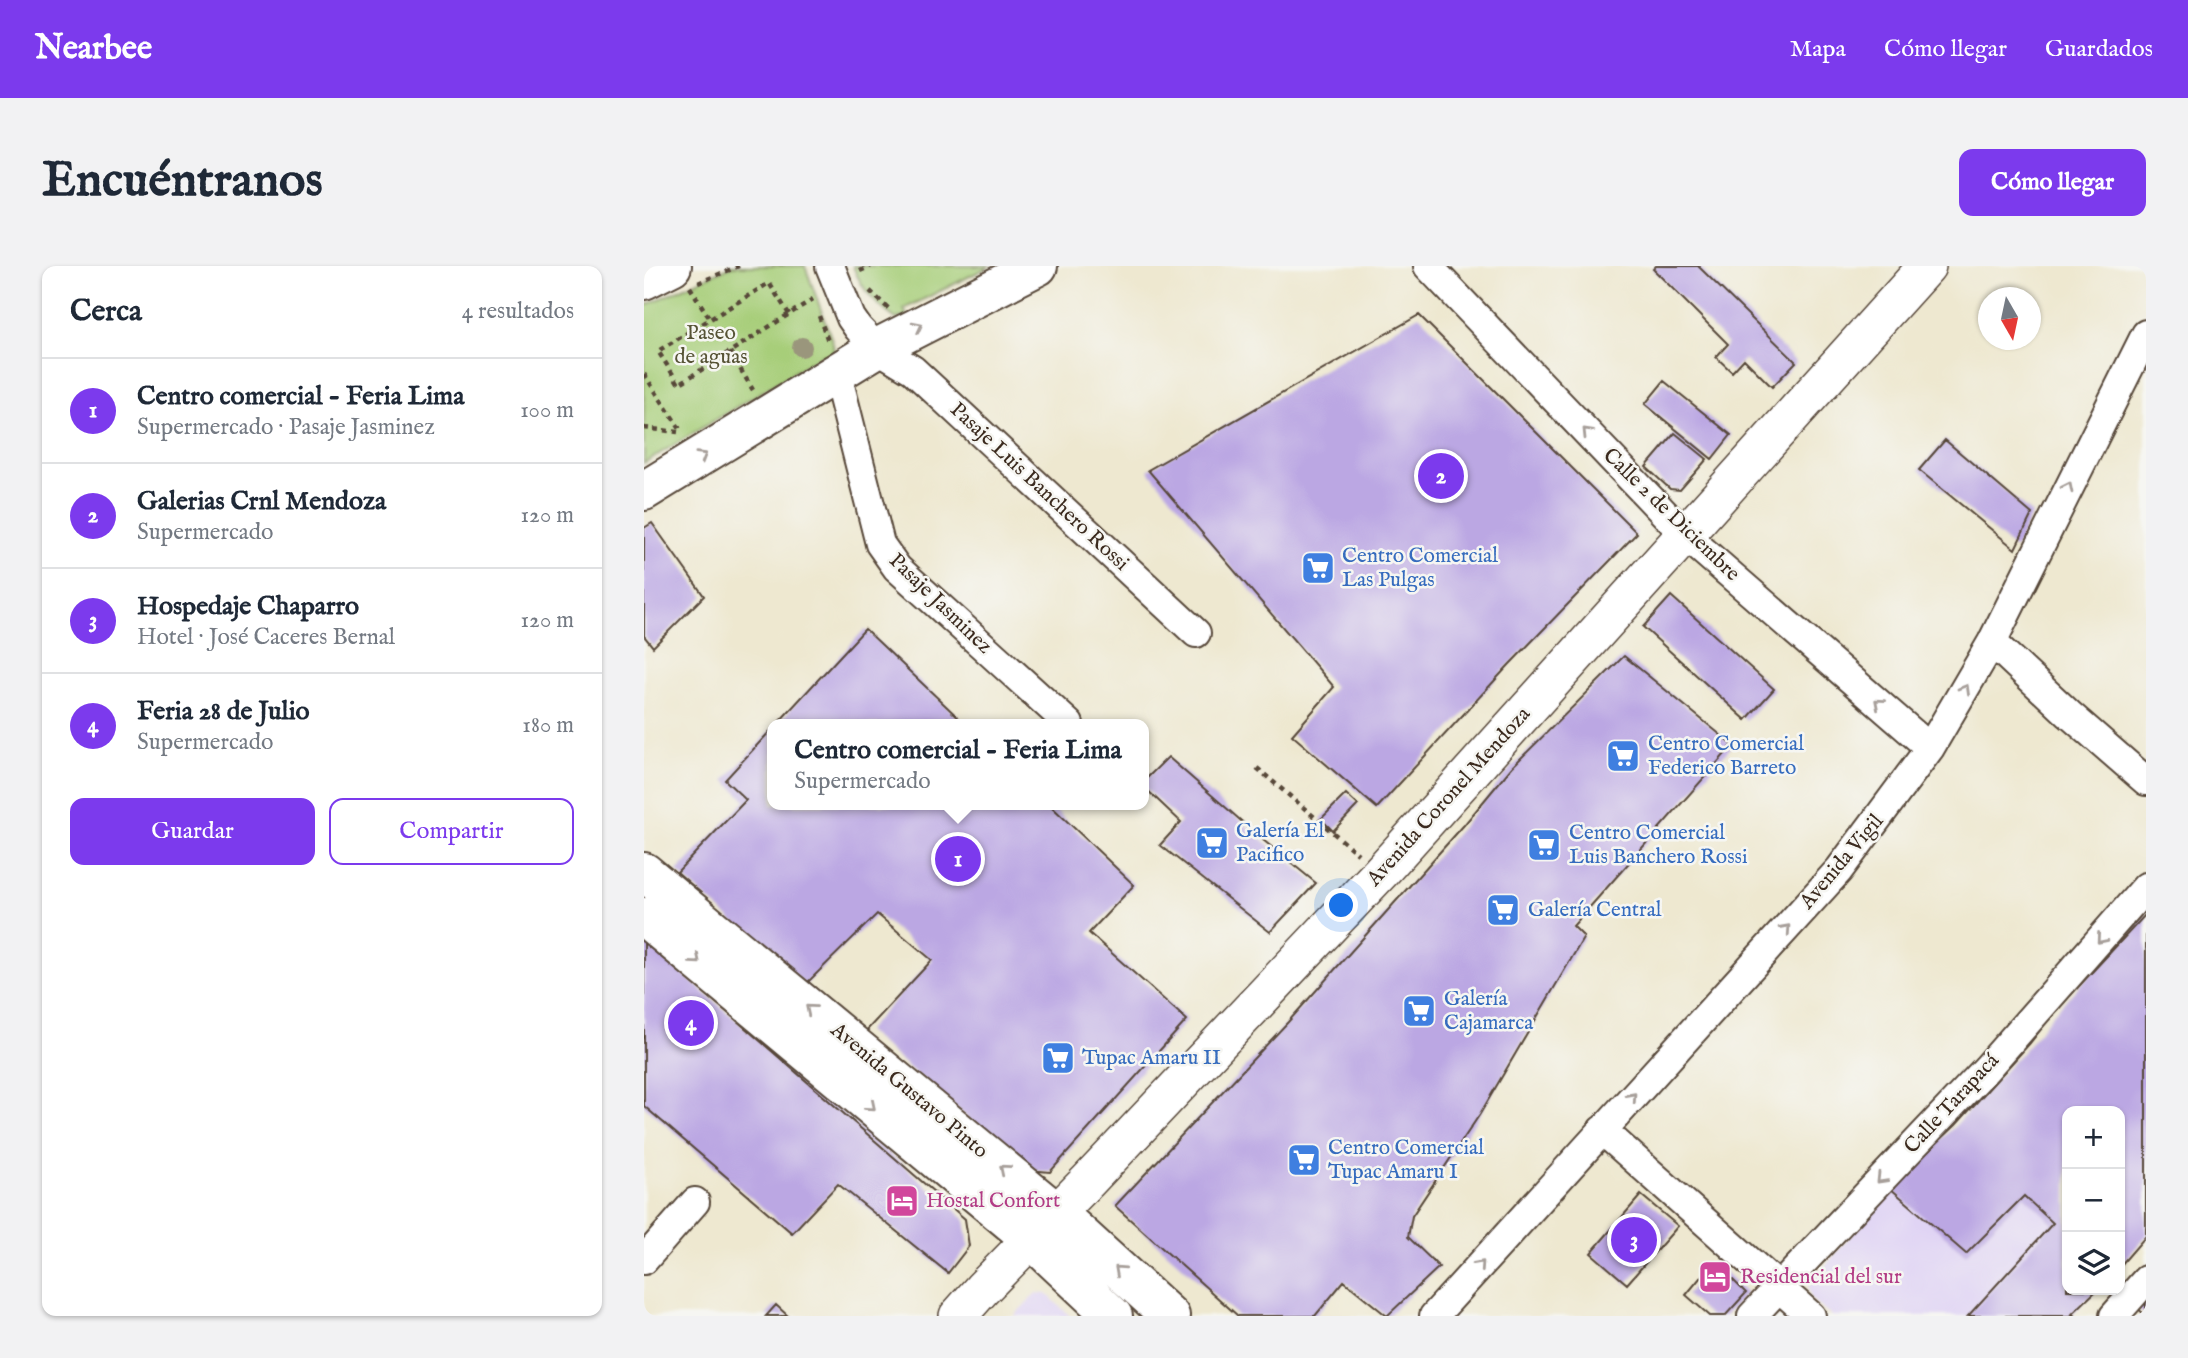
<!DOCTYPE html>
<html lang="es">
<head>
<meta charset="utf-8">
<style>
	:root { --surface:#fff; --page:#f2f2f3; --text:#1f2937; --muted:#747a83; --line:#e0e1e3; --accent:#7c3aed }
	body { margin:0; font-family:"IM FELL English",serif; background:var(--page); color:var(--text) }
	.controls { position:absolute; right:21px; bottom:21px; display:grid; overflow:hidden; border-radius:14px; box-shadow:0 2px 5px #0004 }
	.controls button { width:63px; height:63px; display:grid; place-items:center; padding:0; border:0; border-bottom:2px solid var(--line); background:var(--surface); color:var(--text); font:35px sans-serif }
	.compass { position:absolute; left:1334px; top:21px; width:63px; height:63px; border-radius:50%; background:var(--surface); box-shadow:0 2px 5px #0004; rotate:171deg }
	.you { position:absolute; left:698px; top:640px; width:24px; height:24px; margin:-18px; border:5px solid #fff; border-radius:50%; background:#1a73e8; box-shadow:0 0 0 10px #1a73e833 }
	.badge { display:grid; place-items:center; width:46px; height:46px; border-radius:50%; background:var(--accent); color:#fff; font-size:23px; font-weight:700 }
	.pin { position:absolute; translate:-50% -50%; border:4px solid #fff; box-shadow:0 2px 7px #0006 }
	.popup { position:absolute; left:123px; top:453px; width:382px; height:91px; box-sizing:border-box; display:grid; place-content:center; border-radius:14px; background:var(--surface); filter:drop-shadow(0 2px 5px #0005); font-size:23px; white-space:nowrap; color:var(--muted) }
	.popup b { font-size:26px; color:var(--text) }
	.popup::after { content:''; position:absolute; left:50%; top:100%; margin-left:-14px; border:14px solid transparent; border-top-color:var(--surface) }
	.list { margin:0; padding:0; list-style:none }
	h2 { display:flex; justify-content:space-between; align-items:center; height:91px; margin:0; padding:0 28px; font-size:30px }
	h2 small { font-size:23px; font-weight:400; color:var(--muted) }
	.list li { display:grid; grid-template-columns:46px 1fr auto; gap:21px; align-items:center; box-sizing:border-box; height:105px; padding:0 28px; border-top:2px solid var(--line) }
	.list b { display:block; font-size:26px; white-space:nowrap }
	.list p { margin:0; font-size:23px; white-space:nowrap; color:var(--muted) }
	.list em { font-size:23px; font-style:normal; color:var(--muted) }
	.actions { display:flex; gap:14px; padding:21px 28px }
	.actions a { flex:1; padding:16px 0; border:2px solid var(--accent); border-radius:14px; text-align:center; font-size:24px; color:var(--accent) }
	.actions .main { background:var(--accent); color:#fff }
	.icon { flex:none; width:38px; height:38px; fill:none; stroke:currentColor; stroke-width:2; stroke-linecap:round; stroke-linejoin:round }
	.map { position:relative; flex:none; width:1502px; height:1050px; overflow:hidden; border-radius:14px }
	header { display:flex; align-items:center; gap:42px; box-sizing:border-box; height:98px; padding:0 35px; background:var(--accent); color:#fff }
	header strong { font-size:33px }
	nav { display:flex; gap:38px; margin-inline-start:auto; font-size:24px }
	.intro { display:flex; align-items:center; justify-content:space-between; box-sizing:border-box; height:168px; padding:0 42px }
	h1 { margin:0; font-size:49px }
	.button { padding:18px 32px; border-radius:14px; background:var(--accent); color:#fff; font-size:24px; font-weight:700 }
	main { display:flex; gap:42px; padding:0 42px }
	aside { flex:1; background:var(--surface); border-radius:14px; box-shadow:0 2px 5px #0004 }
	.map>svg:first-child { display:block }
</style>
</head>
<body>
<header>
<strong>Nearbee</strong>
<nav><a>Mapa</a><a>Cómo llegar</a><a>Guardados</a></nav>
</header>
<div class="intro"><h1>Encuéntranos</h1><a class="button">Cómo llegar</a></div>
<main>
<aside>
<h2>Cerca<small>4 resultados</small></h2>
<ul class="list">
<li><span class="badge">1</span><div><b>Centro comercial - Feria Lima</b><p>Supermercado · Pasaje Jasminez</p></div><em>100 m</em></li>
<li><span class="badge">2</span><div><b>Galerias Crnl Mendoza</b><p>Supermercado</p></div><em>120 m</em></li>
<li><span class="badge">3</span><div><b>Hospedaje Chaparro</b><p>Hotel · José Caceres Bernal</p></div><em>120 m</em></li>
<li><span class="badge">4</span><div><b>Feria 28 de Julio</b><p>Supermercado</p></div><em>180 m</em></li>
</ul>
<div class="actions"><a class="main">Guardar</a><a>Compartir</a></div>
</aside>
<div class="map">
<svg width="1502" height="1050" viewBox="0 0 1502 1050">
	<rect width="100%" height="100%" fill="#f6f6f2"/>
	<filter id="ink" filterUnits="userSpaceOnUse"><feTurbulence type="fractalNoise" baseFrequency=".0143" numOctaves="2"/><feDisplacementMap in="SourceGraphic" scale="14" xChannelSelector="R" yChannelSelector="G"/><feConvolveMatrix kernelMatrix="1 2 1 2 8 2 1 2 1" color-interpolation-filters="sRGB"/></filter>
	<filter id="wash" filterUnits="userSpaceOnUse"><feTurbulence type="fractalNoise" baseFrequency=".00686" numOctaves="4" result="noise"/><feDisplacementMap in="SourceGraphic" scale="28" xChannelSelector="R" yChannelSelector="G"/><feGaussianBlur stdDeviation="1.57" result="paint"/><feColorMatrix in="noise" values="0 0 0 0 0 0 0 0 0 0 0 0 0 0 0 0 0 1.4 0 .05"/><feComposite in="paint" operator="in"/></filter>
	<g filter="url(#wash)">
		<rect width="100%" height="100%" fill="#eee8d0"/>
		<path fill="#e0d4f4" d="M1246 922 1322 988 1380 930 1409 957 1324 1050H1188L1167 1033 1164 1021Z
			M392 1027 403 1028 426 1050H370Z"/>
		<path fill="#a7ce79" stroke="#717c4c" stroke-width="2" d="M87 0H161L189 77 190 88 181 97 178 89 0 197V40Z
			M209 0H346L260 43 263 50 252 53C231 38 218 24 209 0Z"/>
		<g id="blocks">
			<path fill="#bba7e3" d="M1012 0H1054L1152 96 1128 121 1100 93 1088 106 1072 91 1084 78 1009 3Z
				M775 49 993 267 865 399 733 542 648 469 690 421 504 204Z
				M1020 115 1087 169 1068 193 1001 138Z
				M1031 167 1063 193 1036 224 1026 223 1002 201Z
				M1301 174 1388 248 1371 283 1275 204Z
				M8 257 60 330 9 381 0 370V262Z
				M1027 330 1130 423 1102 454 999 361Z
				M221 363 321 458H133Z
				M980 390 1089 479 929 660 940 671 836 848 768 950 764 971 795 1001 743 1050 700 1015 671 1050H594L471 940 644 756 820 559 868 501Z
				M128 463V539H406L490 619 445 667 543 754 406 906 385 904 222 765 288 694 233 648 161 719 33 606 102 534 81 514Z
				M524 491 619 574 672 617 626 666 516 579 537 556 500 521V515Z
				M702 528 714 539 689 565 677 553Z
				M1502 648V970L1476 1000V845H1423V1024H1453L1428 1048 1431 1050H1324L1409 957 1380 930 1322 988 1246 922 1312 859 1386 777 1408 749Z
				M0 674 321 953 325 980 304 1007 194 918 148 967 0 840Z
				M997 929 1034 960 983 1018 947 987Z
				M1070 995 1102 1027 1081 1050H1066L1042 1029Z
				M1502 1027V1050L1490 1039Z
				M132 1039 144 1050H122Z"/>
		</g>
	</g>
	<g filter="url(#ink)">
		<use href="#blocks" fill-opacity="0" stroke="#564639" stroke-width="2"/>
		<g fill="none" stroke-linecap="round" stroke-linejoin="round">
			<defs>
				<path id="minor" d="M186 0 207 52 214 62 233 82 269 104 552 367
					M784 0 1042 270 1286 482
					M193 108 236 278 253 302 425 458
					M1348 376 1425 448 1502 515
					M958 864 1167 1050
					M0 994 51 936
					M790 1050 1195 604 1286 482 1348 376 1502 68
					M1108 1050 1343 802 1502 621
					M1470 1050 1502 1014"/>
				<path id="tertiary" d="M314 1050 338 1023 444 915 736 607 1283 0"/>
				<path id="secondary" d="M0 14 28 0
					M0 225 233 82 394 0
					M0 606 413 947 526 1050
					M0 651 387 973 469 1050"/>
			</defs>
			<use href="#minor" stroke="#564639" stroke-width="32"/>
			<use href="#tertiary" stroke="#564639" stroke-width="40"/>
			<use href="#secondary" stroke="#564639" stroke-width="42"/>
			<path stroke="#564639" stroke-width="4.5" stroke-dasharray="5 5" stroke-linecap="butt" d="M216 5 227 0
				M54 17 95 0
				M46 21 66 53
				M226 25 245 43
				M145 48 125 17 14 85 35 118 169 33
				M175 50 184 75
				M86 86 109 124
				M0 108 38 166
				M0 162 34 166
				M613 502 714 588"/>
			<use href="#minor" stroke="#fff" stroke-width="28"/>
			<use href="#tertiary" stroke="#fff" stroke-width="37"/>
			<use href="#secondary" stroke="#fff" stroke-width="38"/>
		</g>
		<circle fill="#9a967b" cx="158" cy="81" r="10"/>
		<defs><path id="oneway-chevron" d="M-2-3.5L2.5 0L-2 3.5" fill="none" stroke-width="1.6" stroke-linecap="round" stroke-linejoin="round" transform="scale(1.75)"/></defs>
		<g stroke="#a79f9a">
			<use href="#oneway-chevron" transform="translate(274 60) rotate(-27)"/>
			<use href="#oneway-chevron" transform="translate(943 166) rotate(-134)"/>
			<use href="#oneway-chevron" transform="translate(58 190) rotate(-31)"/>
			<use href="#oneway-chevron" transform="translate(1424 221) rotate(-64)"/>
			<use href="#oneway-chevron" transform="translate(1321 423) rotate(-60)"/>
			<use href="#oneway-chevron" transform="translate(1235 437) rotate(-139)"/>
			<use href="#oneway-chevron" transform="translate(1142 663) rotate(-48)"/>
			<use href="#oneway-chevron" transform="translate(1457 673) rotate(131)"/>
			<use href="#oneway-chevron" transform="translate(52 694) rotate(40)"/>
			<use href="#oneway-chevron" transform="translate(166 743) rotate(-140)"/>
			<use href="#oneway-chevron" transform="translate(988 831) rotate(-48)"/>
			<use href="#oneway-chevron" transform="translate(227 840) rotate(40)"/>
			<use href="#oneway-chevron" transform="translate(360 903) rotate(-140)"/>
			<use href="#oneway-chevron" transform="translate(1237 913) rotate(134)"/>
			<use href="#oneway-chevron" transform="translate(836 999) rotate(-48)"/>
			<use href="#oneway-chevron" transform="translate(475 1004) rotate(-138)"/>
		</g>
	</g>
	<defs>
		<symbol id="supermarket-square" viewBox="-11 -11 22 22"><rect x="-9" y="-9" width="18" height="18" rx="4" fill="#3f7fe0" stroke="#f6f6f2"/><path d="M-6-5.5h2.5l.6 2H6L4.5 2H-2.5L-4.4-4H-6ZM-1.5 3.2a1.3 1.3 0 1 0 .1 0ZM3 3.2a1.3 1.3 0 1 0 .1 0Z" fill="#fff"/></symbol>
		<symbol id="hotel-square" viewBox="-11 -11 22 22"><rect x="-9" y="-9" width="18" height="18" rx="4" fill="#d1479c" stroke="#f6f6f2"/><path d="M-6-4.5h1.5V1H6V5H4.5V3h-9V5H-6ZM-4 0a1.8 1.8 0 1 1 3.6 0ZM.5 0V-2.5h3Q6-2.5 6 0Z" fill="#fff"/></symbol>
	</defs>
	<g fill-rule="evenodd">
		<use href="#supermarket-square" x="655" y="283" width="38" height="38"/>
		<use href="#supermarket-square" x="960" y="471" width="38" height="38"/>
		<use href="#supermarket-square" x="549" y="558" width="38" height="38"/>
		<use href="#supermarket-square" x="881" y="560" width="38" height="38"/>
		<use href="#supermarket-square" x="840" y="625" width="38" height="38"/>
		<use href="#supermarket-square" x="756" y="726" width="38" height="38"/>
		<use href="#supermarket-square" x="395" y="773" width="38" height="38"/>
		<use href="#supermarket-square" x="641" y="875" width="38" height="38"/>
		<use href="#hotel-square" x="239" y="916" width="38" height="38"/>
		<use href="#hotel-square" x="1052" y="992" width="38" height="38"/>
	</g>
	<g text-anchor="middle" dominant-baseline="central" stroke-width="5" stroke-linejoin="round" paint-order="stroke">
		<g font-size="21" fill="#565335" stroke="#f6f6f2">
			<text x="67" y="67">Paseo<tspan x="67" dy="24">de aguas</tspan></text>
		</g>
		<g font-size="21" fill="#3b2a1e" stroke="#f6f6f2">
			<text transform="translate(395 221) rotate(43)">Pasaje Luis Banchero Rossi</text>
			<text transform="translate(1027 249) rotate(44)">Calle 2 de Diciembre</text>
			<text transform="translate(296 338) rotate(44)">Pasaje Jasminez</text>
			<text transform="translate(805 531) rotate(-48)">Avenida Coronel Mendoza</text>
			<text transform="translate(1198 596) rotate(-50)">Avenida Vigil</text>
			<text transform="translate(265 825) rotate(40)">Avenida Gustavo Pinto</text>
			<text transform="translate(1308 838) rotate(-47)">Calle Tarapacá</text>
		</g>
		<g font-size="21" fill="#366cbe" stroke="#f6f6f2" text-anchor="start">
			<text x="698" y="290">Centro Comercial<tspan x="698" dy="24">Las Pulgas</tspan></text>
			<text x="1004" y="478">Centro Comercial<tspan x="1004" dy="24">Federico Barreto</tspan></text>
			<text x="592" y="565">Galería El<tspan x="592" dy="24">Pacifico</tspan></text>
			<text x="925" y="567">Centro Comercial<tspan x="925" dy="24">Luis Banchero Rossi</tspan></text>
			<text x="884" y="644">Galería Central</text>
			<text x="800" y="733">Galería<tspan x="800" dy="24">Cajamarca</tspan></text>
			<text x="438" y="792">Tupac Amaru II</text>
			<text x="684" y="882">Centro Comercial<tspan x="684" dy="24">Tupac Amaru I</tspan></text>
		</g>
		<g font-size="21" fill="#b23c85" stroke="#f6f6f2" text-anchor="start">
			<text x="282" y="935">Hostal Confort</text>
			<text x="1096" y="1011">Residencial del sur</text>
		</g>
	</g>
</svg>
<div class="controls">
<button>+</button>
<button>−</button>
<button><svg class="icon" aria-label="layers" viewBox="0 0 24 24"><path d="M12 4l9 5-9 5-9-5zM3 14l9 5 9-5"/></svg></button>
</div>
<svg class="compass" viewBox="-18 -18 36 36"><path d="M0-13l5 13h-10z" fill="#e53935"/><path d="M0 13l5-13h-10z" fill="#747a83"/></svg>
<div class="you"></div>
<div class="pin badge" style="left:314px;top:593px">1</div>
<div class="popup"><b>Centro comercial - Feria Lima</b>Supermercado</div>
<div class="pin badge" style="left:797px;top:210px">2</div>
<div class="pin badge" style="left:990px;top:974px">3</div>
<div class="pin badge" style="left:47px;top:757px">4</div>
</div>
</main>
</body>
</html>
